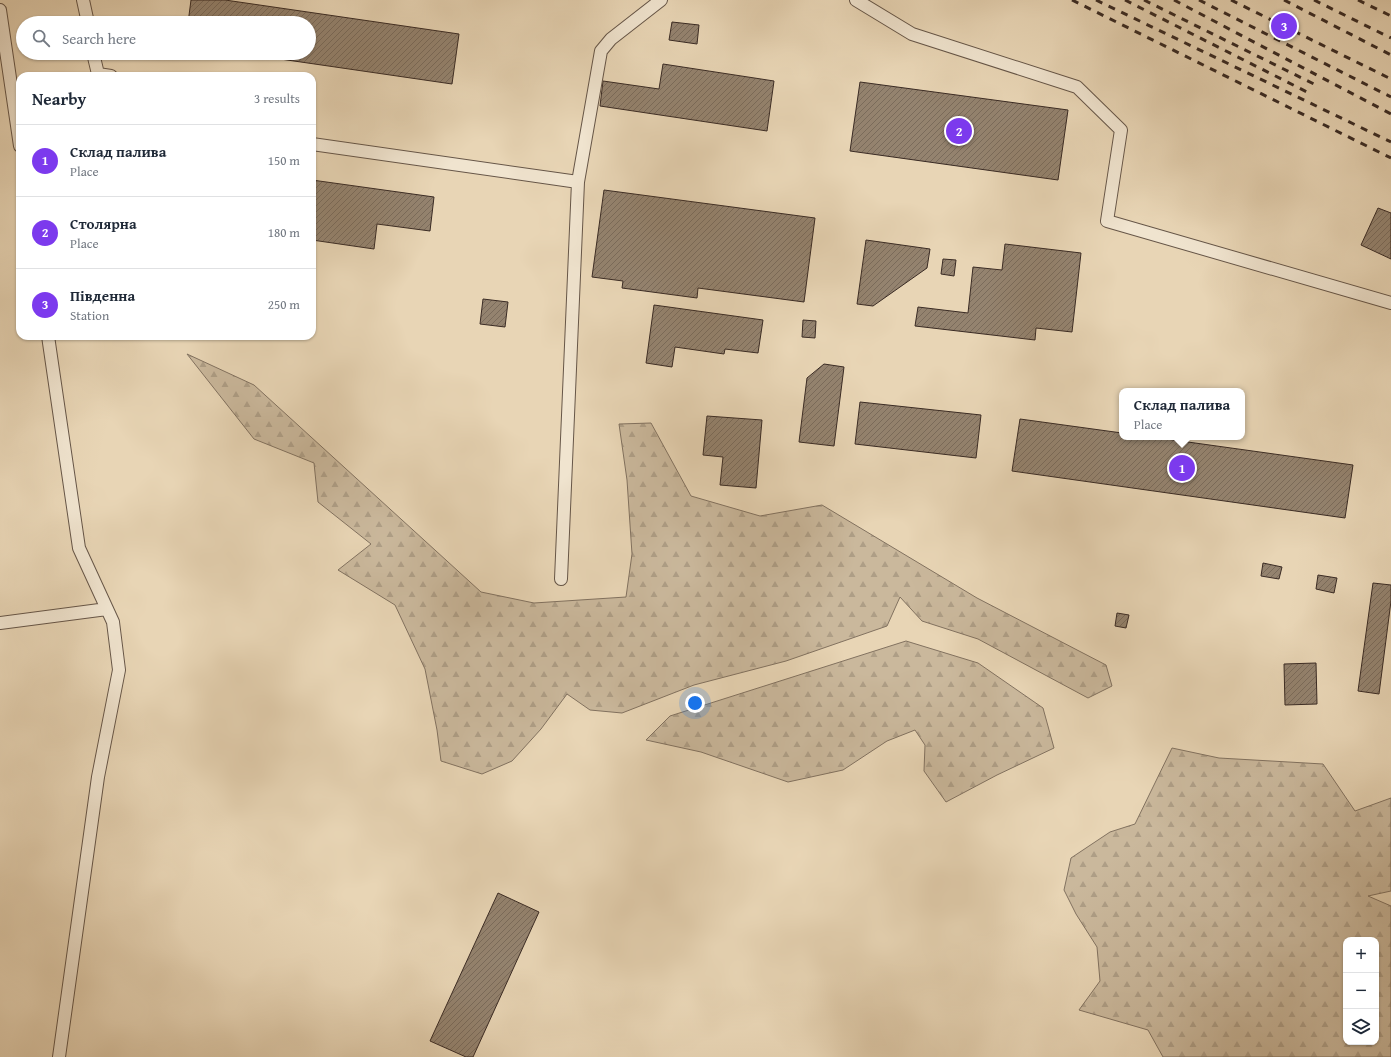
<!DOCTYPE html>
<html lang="en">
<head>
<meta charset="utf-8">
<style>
	:root { --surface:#fff; --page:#f6f6f7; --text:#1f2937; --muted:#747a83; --line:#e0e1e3; --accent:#7c3aed }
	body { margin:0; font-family:"Gentium Book Plus",serif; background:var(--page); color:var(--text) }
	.controls { position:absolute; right:12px; bottom:12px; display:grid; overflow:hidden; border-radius:8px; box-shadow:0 1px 3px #0004 }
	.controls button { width:36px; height:36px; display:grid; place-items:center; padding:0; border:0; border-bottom:1px solid var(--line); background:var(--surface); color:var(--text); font:20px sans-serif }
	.you { position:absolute; left:695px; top:703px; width:14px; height:14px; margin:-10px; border:3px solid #fff; border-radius:50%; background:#1a73e8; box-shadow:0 0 0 6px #1a73e833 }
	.badge { display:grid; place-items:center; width:26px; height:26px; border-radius:50%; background:var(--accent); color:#fff; font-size:13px; font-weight:700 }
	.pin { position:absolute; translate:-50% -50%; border:2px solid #fff; box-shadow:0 1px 4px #0006 }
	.popup { position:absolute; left:1119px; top:388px; width:126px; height:52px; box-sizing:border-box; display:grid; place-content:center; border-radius:8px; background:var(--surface); filter:drop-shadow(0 1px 3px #0005); font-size:13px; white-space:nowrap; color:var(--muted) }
	.popup b { font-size:15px; color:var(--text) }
	.popup::after { content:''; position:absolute; left:50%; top:100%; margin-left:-8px; border:8px solid transparent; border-top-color:var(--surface) }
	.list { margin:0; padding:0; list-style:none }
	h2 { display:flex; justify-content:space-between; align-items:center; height:52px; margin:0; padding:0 16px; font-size:17px }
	h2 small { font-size:13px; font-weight:400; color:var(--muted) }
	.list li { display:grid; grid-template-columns:26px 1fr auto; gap:12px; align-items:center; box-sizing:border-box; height:72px; padding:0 16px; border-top:1px solid var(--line) }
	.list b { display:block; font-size:15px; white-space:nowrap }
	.list p { margin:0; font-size:13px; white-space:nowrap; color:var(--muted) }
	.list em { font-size:13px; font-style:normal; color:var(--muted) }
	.icon { flex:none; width:22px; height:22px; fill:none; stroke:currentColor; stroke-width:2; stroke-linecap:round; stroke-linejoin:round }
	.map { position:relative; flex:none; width:1391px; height:1057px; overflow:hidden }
	.search { position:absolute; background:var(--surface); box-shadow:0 1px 3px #0004; left:16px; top:16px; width:300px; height:44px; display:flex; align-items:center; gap:10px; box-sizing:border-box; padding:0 14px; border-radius:22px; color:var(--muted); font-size:15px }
	.panel { position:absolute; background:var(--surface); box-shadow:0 1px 3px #0004; left:16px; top:72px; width:300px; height:268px; border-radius:12px }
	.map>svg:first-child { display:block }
</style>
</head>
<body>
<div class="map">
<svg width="1391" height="1057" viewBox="0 0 1391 1057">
	<defs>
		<pattern id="forest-firs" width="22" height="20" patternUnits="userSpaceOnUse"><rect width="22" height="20" fill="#cab89c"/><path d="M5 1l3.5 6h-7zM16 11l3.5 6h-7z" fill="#ae9e86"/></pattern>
		<pattern id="building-hatch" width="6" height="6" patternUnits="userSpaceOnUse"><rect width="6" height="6" fill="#94836f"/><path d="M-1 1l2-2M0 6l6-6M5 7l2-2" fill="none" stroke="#7a6b5b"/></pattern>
	</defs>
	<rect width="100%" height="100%" fill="#e8d5b5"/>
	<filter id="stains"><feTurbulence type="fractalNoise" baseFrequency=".005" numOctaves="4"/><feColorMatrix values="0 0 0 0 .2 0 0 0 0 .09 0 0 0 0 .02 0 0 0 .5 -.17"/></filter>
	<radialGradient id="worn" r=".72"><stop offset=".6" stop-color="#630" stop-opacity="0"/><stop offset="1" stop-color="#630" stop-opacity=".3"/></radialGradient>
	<path fill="url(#forest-firs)" stroke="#827260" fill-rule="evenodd" d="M187 354 254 385 481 592 534 603 626 597 632 554 627 480 619 424 651 423 691 496 760 516 822 505 977 598 1106 665 1112 686 1088 698 978 639 922 621 900 597 887 626 786 661 694 685 622 713 590 710 567 694 541 729 512 761 482 774 441 761 437 730 425 669 395 605 338 570 371 544 318 502 314 463 254 439Z
		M906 641 978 663 1043 708 1054 748 997 775 946 802 924 771 925 745 915 730 887 741 843 770 788 782 701 752 646 740 670 716Z
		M1172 748 1219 758 1323 764 1355 811 1391 798V891L1368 896 1391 906V1057H1163L1148 1030 1079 1010 1100 981 1097 947 1076 914 1064 890 1071 858 1110 832 1135 824ZM1346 940H1376V1042H1346Z"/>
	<path fill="url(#building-hatch)" stroke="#3a2b24" d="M191 0H225L459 34 452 84 239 53H309V23H188Z
		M672 22 699 25 697 44 669 40Z
		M663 64 774 81 767 131 600 106 603 81 659 89Z
		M860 82 1068 110 1058 180 850 151Z
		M312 180 434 197 430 231 377 224 374 249 312 240Z
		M604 190 815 218 804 302 698 288 697 298 622 288 623 281 592 277Z
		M1378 208 1391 213V259L1361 245Z
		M866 240 930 249 927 268 873 306 857 304Z
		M1005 244 1081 253 1072 332 1036 328 1035 340 915 326 918 307 968 313 973 267 1002 270Z
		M943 259 956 260 954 276 941 274Z
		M483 299 508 302 505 327 480 324Z
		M654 305 763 320 758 353 725 349 724 354 675 347 672 367 646 363Z
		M803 320 816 321 815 338 802 337Z
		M824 364 844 367 834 446 799 442 807 378Z
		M860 402 981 415 976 458 855 444Z
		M707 416 762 420 756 488 720 485 723 457 703 455Z
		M1020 419 1122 433V437H1152L1353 465 1345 518 1012 471Z
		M1263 563 1282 567 1279 579 1261 576Z
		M1318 575 1337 578 1334 593 1316 589Z
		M1373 583 1391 585V601L1379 694 1358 691Z
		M1117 613 1129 615 1126 628 1115 626Z
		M1316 663 1317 704 1285 705 1284 664Z
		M498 893 539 912 473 1057H466L430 1041Z"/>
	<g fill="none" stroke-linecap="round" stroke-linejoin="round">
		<defs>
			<path id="service" d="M83 0 88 23
				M856 0 912 34 1077 87 1121 130 1107 221 1391 303
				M0 10 20 146
				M93 53 98 74 111 76
				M312 144 578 182
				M48 336 79 548 113 622 119 670 98 777 59 1057
				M561 579 578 182 601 51 611 39 661 0
				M0 623 107 609"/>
		</defs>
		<use href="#service" stroke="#665648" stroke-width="14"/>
		<use href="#service" stroke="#f0e4cf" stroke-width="12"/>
		<path stroke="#3a2b24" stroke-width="3" stroke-dasharray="7 7" stroke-linecap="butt" d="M1072 0 1391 158
			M1096 0 1391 142
			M1125 0 1311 94
			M1144 0 1316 85
			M1174 0 1391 114
			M1199 0 1391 97
			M1231 0 1391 79
			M1284 0 1391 55
			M1314 0 1391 38
			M1358 0 1391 16"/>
	</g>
	<rect width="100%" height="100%" filter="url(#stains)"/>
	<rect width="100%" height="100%" fill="url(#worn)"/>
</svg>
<div class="controls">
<button>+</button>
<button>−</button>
<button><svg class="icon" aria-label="layers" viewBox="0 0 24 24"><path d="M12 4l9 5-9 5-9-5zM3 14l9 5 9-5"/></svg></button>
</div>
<div class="you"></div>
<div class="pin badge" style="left:1182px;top:468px">1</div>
<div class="popup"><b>Склад палива</b>Place</div>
<div class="pin badge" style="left:959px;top:131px">2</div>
<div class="pin badge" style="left:1284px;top:26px">3</div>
<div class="search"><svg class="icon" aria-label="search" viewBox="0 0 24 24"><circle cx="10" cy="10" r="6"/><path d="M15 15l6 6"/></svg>Search here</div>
<section class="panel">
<h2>Nearby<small>3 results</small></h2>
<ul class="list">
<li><span class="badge">1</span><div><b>Склад палива</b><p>Place</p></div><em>150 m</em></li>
<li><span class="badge">2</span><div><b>Столярна</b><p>Place</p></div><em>180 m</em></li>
<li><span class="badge">3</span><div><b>Південна</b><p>Station</p></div><em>250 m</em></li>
</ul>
</section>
</div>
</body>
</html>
